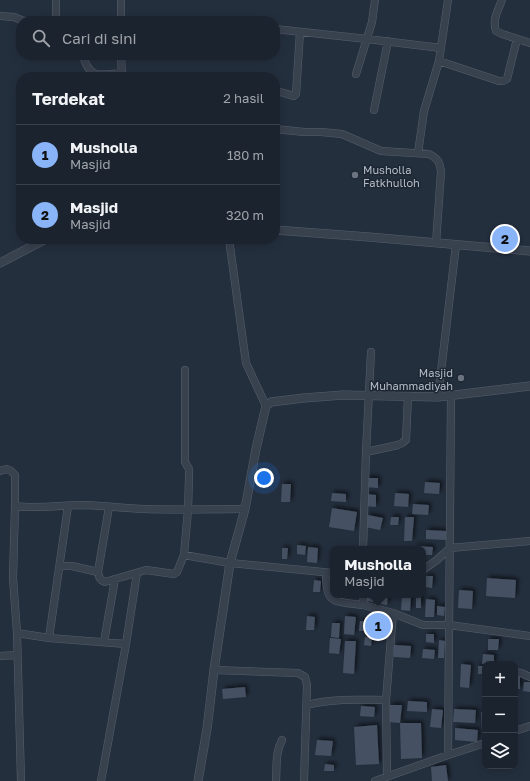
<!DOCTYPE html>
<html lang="id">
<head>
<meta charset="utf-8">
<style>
	:root { --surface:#1b232e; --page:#242b36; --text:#f1f3f6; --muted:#a0a4aa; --line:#39404a; --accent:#8ab4f8 }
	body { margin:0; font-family:"Golos Text",sans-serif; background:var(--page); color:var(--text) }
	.controls { position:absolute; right:12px; bottom:12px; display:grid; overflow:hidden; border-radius:8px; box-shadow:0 2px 10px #0003 }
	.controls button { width:36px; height:36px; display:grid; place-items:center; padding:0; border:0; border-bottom:1px solid var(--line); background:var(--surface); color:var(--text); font:20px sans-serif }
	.you { position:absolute; left:264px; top:478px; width:14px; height:14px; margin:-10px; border:3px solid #fff; border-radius:50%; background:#1a73e8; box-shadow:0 0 0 6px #1a73e833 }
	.badge { display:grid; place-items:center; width:26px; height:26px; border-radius:50%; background:var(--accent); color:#111; font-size:13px; font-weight:700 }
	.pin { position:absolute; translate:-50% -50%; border:2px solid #fff; box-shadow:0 1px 4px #0006 }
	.popup { position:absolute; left:330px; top:546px; width:96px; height:52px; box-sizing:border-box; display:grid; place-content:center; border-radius:8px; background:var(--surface); filter:drop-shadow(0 1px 3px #0005); font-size:13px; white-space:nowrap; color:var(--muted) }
	.popup b { font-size:15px; color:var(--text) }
	.popup::after { content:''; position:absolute; left:50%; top:100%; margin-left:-8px; border:8px solid transparent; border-top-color:var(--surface) }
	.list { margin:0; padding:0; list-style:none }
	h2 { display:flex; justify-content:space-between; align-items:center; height:52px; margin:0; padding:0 16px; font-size:17px }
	h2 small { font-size:13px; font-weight:400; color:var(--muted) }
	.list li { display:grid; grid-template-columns:26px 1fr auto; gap:12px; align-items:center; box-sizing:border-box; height:60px; padding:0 16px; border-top:1px solid var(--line) }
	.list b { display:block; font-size:15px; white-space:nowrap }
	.list p { margin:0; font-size:13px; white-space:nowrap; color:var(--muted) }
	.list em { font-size:13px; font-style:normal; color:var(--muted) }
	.icon { flex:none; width:22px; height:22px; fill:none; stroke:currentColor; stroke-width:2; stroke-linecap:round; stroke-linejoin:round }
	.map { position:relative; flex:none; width:530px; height:781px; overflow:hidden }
	.search { position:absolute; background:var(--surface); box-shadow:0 2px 10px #0003; left:16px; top:16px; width:264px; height:44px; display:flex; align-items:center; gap:10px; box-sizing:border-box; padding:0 14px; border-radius:16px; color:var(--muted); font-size:15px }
	.panel { position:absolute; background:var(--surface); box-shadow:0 2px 10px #0003; left:16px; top:72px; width:264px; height:172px; border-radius:16px }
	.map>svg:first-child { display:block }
</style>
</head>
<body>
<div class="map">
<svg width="530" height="781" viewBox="0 0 530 781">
	<defs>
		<filter id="shadow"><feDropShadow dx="2.5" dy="-2.5" stdDeviation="2" flood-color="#0009"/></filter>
	</defs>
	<rect width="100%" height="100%" fill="#242f3e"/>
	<path fill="#455162" filter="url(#shadow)" d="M366 478H378V488L366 487Z
		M425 482 440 483 439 494 424 493Z
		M282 484H291L290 502H281Z
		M332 493 346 494V502L331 501Z
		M395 493 409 494 408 507 394 506Z
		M366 494 376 495V507L366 506Z
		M413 504 429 505 428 515 412 514Z
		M332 508 357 512 354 531 329 527Z
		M368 515 383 518 380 530 365 527Z
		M391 517H399L398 525H390Z
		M405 517H414L412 541H404Z
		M426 530 446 531V540L426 539Z
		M297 545 306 546 305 555 297 554Z
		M415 546 433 547 432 555H423V549H415Z
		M308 547 318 548 317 563 307 562Z
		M282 548H288L287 559H282Z
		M426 576H433L432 588 425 587Z
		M487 578 516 580 515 598 486 596Z
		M314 580 321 581 320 592H313Z
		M459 590 473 591 472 609 458 608Z
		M367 595H375L374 602 367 601Z
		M382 595H388L387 605 381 604Z
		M416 596H421V608H416Z
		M402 597H411L410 611 401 610Z
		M426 599 435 600 434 617H425Z
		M437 606 445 607 444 616 437 615Z
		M307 616 315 617 314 630H306Z
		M345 616 356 617 354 635 344 634Z
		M360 621H367L366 631H359Z
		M332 623H340L339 638 331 637Z
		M426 634H434V643L426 642Z
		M365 637H372L371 646 364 645Z
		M330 638 341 639 339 654 329 653Z
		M488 639H499L498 650H488Z
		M439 640 445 641 444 658H438Z
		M345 641H356L354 674 343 673Z
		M394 645 411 646 410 658 394 657Z
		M423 649 435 650 434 659 422 658Z
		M483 654 494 655V664H482Z
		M461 664 471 665 469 688 460 687Z
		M478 666H485L484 674H478Z
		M515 675 520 676V689H515Z
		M524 682H530V692L523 691Z
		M245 687 246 697 223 699 222 689Z
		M408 701 427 702V712L407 711Z
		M390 705H402L400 723 388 722Z
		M361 706 375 707 374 717 360 716Z
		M432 709 443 710 441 728 430 727Z
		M454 709 476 710 475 723 453 722Z
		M481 712H485V731L482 732Z
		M400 723H421L422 758 401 759Z
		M377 725 379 764 356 765 354 727Z
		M455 728 478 730 477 742 455 740Z
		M317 740 333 741 331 756 315 755Z
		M325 764 334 765V771H324Z
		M446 765 448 781H432L431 767Z"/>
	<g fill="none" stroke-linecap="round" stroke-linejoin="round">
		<defs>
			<path id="minor" d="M502 0C498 10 492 20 496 31L502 34 530 43
				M0 16 14 17 24 21
				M56 21V0
				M121 21V0
				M275 29 367 39 441 48
				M83 55C89 80 101 75 122 73
				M121 55 122 77
				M439 61 499 81H503L507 79 517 39
				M356 74 372 22 375 0
				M275 92C282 91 288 95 294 96L296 94 300 32
				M374 110 388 41
				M275 129 304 132H321L342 134 381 151 429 154C438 159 440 162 441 172L436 243
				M418 153 424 111 439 61 448 0
				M229 239 246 363 266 406
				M185 370V462L189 469V477L188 510 184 555 230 563 333 573
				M438 397 456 245
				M366 452 398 445 402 443 406 440 408 396
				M0 471 7 469 11 471 15 475V506
				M68 506 49 638 126 644
				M109 507 98 572C99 578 100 580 105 582L146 570 174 574 177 572 184 555
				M363 549 366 452 371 352
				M60 566H72L98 572
				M423 570 437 560 450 548 530 541
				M326 573C326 581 326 596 334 600 339 603 356 604 363 605
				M364 595 363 605 393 613 423 625H449L530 636
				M17 633 49 638
				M104 642 115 579
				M0 656 17 655
				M214 670 298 673 305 677 307 685 304 781
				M515 672 521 673 530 677
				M307 705C332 698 360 700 386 700
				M515 731 530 726
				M448 755 451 396
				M387 776 386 700 393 613
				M21 781 17 633 13 578 15 506C38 509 62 505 85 505 105 506 124 508 144 509 177 510 211 509 245 509
				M101 781 126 644 137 573
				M276 781C277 767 275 753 282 740
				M375 781 448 755 485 743"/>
			<path id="tertiary" d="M275 230 369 237 530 251
				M0 263 46 239
				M198 781 207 729 214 670 230 563 245 509 256 449 266 406 271 402 304 398 343 395 438 397 530 386"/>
		</defs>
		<use href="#minor" stroke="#565f6c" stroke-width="8"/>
		<use href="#tertiary" stroke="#565f6c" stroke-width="9"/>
		<use href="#minor" stroke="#38414e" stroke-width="7"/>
		<use href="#tertiary" stroke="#38414e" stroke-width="8"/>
	</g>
	<g fill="#6b7280" stroke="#1d2633" stroke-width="1.5">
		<circle cx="355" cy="175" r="4"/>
		<circle cx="461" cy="378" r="4"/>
	</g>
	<g text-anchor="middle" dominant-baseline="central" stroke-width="3" stroke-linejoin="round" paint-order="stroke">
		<g font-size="11" fill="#b4bcc9" stroke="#1d2633" text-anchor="start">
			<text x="363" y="169">Musholla<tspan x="363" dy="13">Fatkhulloh</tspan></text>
			<text x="453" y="372" text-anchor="end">Masjid<tspan x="453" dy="13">Muhammadiyah</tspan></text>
		</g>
	</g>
</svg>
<div class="controls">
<button>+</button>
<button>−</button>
<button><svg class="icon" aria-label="layers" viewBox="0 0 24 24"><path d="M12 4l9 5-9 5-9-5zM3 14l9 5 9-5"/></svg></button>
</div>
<div class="you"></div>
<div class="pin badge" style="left:378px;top:626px">1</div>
<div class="popup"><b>Musholla</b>Masjid</div>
<div class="pin badge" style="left:505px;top:239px">2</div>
<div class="search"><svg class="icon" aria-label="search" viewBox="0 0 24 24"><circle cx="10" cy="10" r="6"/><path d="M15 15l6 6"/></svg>Cari di sini</div>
<section class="panel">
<h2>Terdekat<small>2 hasil</small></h2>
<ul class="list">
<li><span class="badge">1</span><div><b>Musholla</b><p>Masjid</p></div><em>180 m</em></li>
<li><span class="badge">2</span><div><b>Masjid</b><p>Masjid</p></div><em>320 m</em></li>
</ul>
</section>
</div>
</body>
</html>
